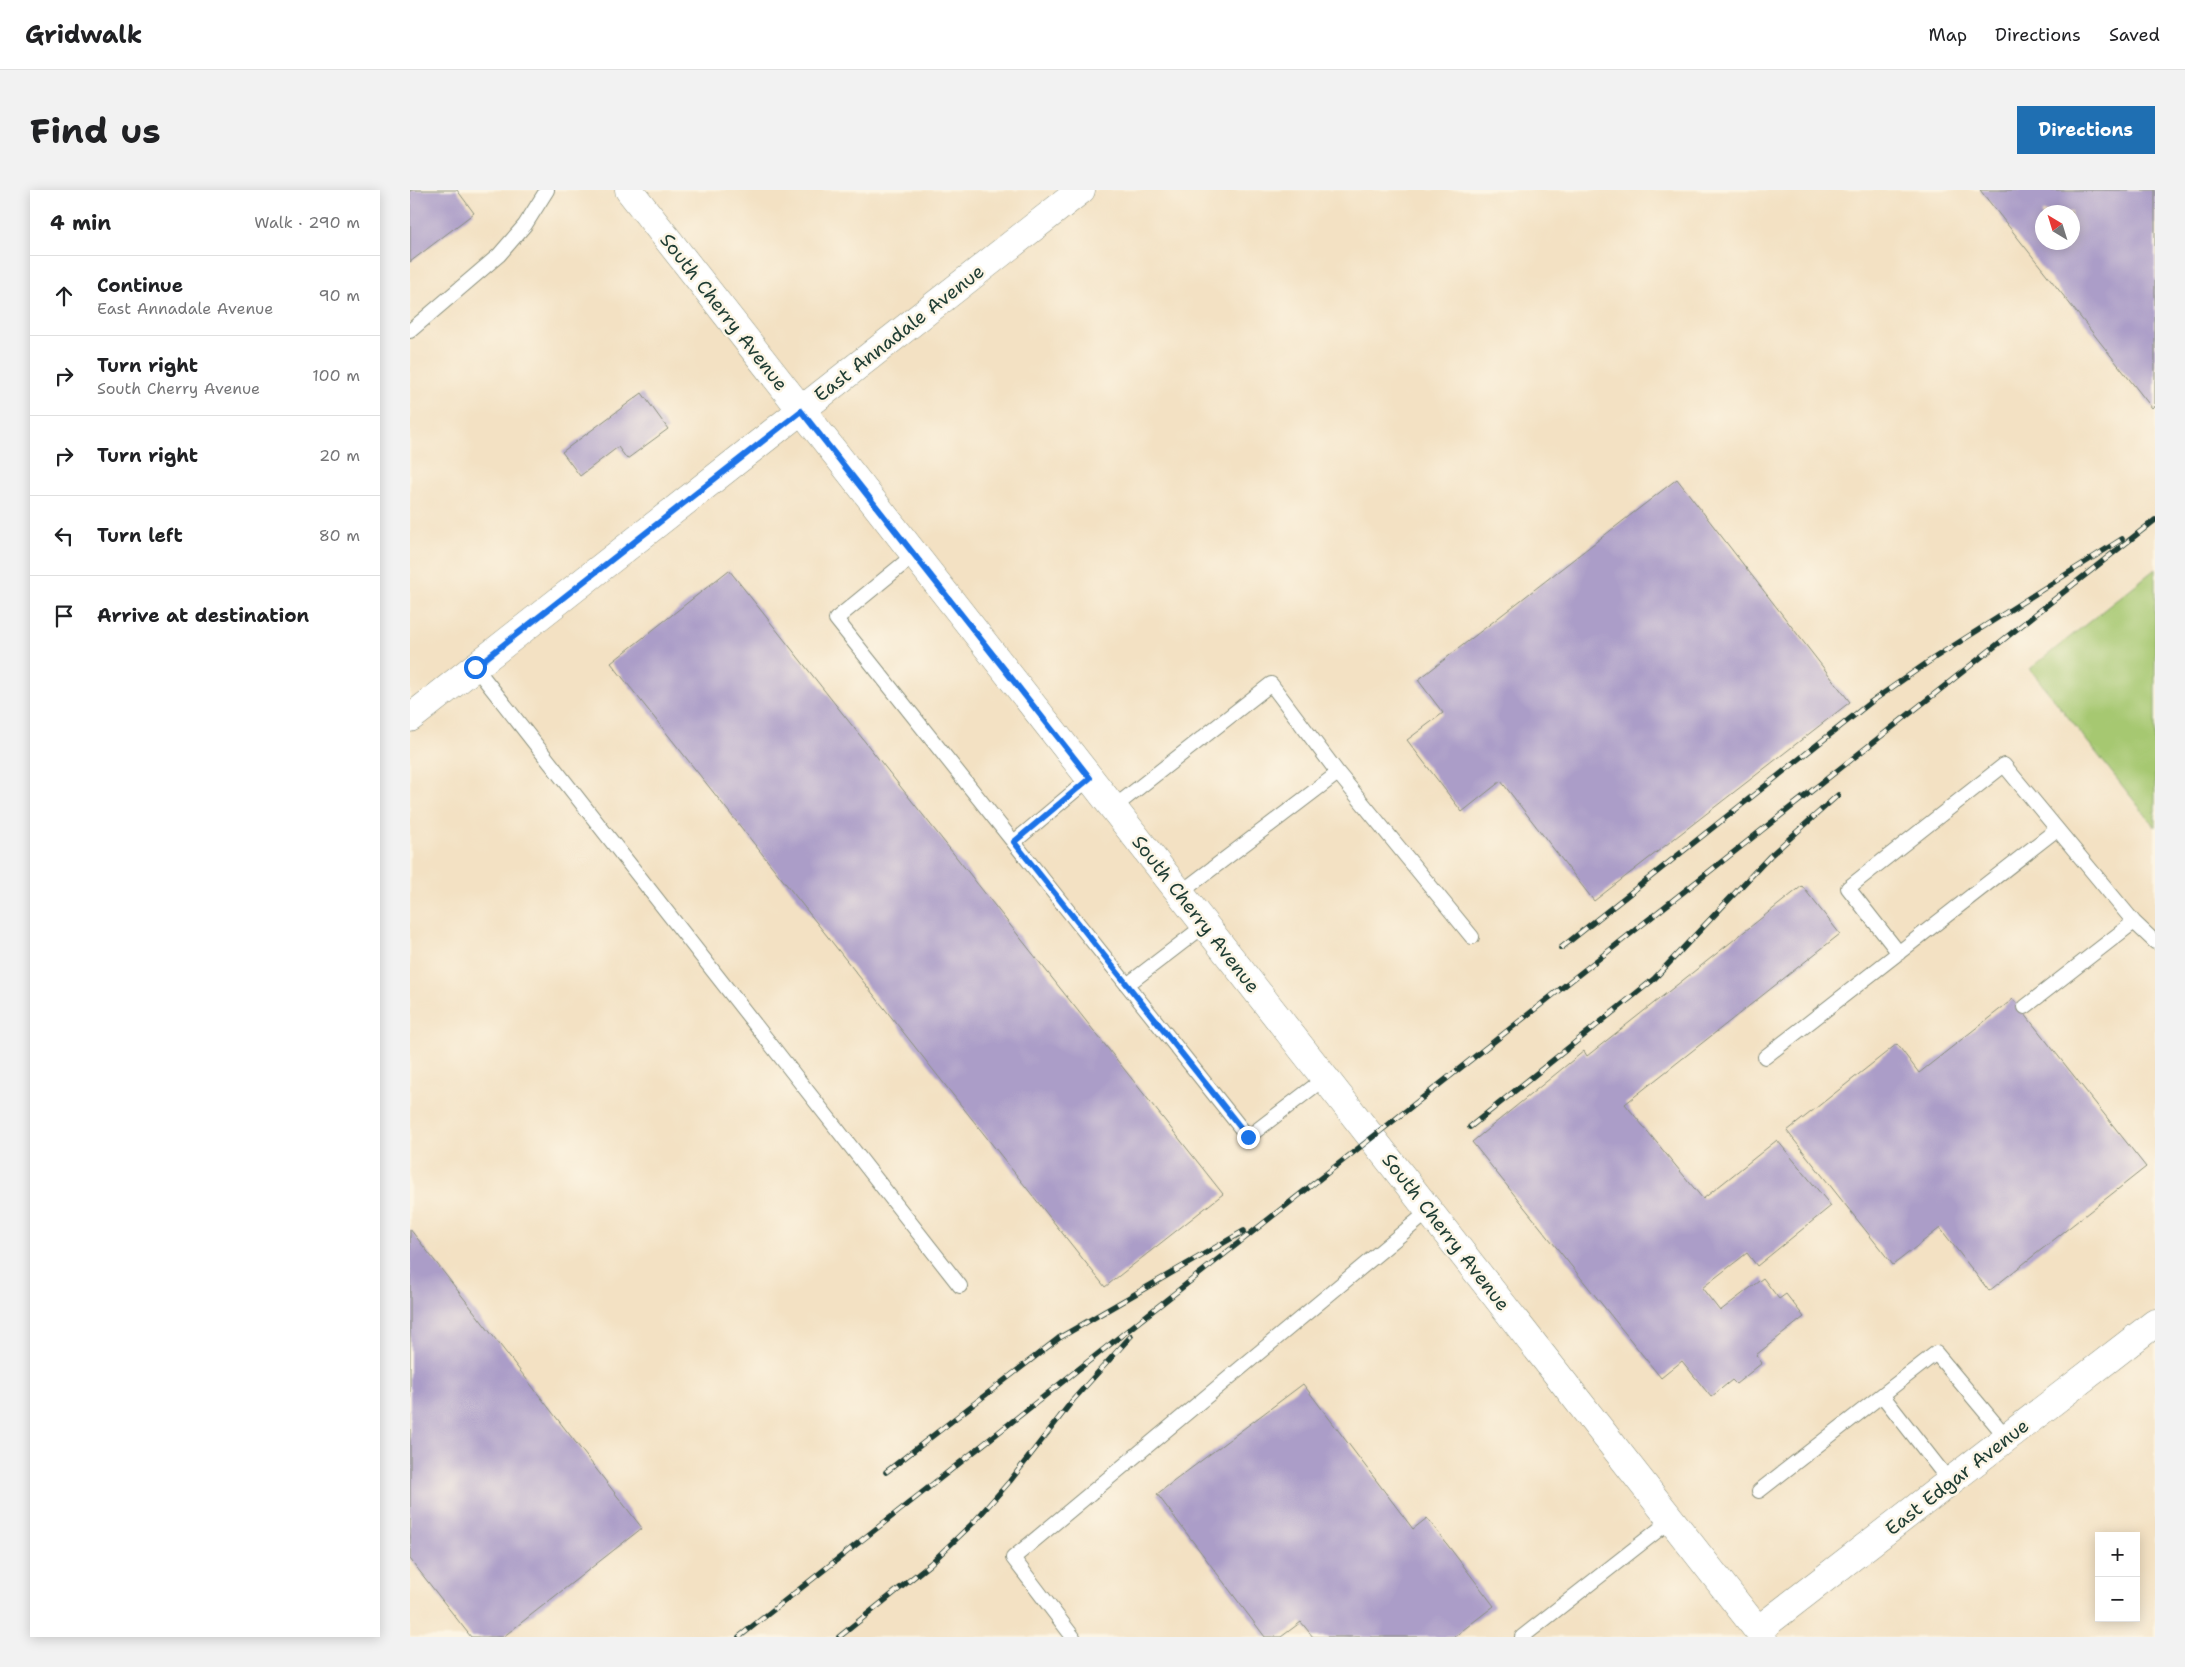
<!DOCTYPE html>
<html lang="en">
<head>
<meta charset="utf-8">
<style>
	:root { --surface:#fff; --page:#f2f2f2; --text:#202124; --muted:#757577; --line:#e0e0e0; --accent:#1f6fb2 }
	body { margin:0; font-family:"Shantell Sans",sans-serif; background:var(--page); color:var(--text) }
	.controls { position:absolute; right:15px; bottom:15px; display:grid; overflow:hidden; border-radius:0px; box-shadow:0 2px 12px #0003 }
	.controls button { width:45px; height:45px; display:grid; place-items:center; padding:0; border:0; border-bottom:1px solid var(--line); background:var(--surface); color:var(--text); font:25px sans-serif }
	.compass { position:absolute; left:1625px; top:15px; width:45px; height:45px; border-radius:50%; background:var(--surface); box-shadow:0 2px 12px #0003; rotate:322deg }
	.stop { position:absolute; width:15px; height:15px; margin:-11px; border:4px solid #1a73e8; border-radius:50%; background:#fff }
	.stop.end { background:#1a73e8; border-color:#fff; box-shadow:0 1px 5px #0008 }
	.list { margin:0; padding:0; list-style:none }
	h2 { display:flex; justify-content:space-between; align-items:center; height:65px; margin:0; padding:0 20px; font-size:21px }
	h2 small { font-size:16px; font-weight:400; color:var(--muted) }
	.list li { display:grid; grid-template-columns:32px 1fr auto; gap:15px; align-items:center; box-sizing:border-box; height:80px; padding:0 20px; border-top:1px solid var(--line) }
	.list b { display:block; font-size:19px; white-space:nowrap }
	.list p { margin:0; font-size:16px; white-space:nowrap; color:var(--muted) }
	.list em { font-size:16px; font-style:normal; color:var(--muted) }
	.icon { flex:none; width:28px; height:28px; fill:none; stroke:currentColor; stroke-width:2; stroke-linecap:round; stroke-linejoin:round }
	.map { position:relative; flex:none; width:1745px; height:1447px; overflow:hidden; border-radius:0px }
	header { display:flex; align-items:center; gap:30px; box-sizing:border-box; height:70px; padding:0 25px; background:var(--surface); border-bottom:1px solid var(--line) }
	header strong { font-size:24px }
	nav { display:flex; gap:28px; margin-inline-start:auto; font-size:18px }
	.intro { display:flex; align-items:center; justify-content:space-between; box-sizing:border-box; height:120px; padding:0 30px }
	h1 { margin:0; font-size:35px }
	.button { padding:12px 22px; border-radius:0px; background:var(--accent); color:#fff; font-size:18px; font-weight:700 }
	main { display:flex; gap:30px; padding:0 30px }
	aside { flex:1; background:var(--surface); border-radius:0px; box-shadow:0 2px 12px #0003 }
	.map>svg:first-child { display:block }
</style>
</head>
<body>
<header>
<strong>Gridwalk</strong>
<nav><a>Map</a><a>Directions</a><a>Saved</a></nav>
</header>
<div class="intro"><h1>Find us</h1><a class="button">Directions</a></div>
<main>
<aside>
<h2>4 min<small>Walk · 290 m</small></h2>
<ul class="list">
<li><svg class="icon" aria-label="ahead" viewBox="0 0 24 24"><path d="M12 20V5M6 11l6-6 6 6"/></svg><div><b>Continue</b><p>East Annadale Avenue</p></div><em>90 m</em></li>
<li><svg class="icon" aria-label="right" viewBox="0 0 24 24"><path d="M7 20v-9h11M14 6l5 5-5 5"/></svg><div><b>Turn right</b><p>South Cherry Avenue</p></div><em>100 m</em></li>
<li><svg class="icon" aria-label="right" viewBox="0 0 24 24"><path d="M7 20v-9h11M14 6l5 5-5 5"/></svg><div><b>Turn right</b></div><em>20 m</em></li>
<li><svg class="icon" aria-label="left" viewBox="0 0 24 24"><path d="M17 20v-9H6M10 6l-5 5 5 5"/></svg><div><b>Turn left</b></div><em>80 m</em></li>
<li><svg class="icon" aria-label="arrive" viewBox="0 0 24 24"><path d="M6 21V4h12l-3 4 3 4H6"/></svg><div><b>Arrive at destination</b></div></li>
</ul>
</aside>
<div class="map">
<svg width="1745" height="1447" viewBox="0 0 1745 1447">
	<rect width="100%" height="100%" fill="#fcf5e5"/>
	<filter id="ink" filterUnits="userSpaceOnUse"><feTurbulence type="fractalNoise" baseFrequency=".02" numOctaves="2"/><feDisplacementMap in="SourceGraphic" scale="10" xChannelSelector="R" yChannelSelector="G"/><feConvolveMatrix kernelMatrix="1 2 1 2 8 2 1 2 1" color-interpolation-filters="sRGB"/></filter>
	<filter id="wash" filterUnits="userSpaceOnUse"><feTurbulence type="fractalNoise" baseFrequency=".0096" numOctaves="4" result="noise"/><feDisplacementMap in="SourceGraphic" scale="20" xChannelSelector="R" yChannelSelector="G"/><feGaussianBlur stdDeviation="1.12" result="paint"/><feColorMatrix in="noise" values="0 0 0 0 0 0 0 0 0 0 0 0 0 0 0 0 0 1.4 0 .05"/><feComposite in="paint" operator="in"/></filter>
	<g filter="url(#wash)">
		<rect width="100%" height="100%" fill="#f3e1c3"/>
		<path fill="#a6c871" stroke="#628252" d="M1745 379V637L1620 479Z"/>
		<g id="blocks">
			<path fill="#ab9dc8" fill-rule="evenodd" d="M0 0H47L64 23 0 72Z
				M1570 0H1745V215L1742 218ZM1632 22H1662V52H1632Z
				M232 203 258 239 217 269 208 257 170 286 152 262Z
				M1267 289 1440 512 1184 711 1091 591 1052 622 997 550 1033 523 1008 490Z
				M319 380 813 1004 695 1097 201 473Z
				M1392 696 1430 744 1215 914 1293 1009 1367 950 1421 1016 1347 1076 1337 1063 1292 1098 1310 1121 1353 1088 1369 1109 1376 1104 1394 1127 1346 1165 1352 1173 1326 1194 1322 1190 1301 1207 1272 1171 1251 1188 1062 952 1174 861 1177 866Z
				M1603 809 1736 977 1579 1101 1530 1038 1483 1075 1377 941 1487 854 1509 883Z
				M0 1039 232 1338 93 1447H61L0 1369Z
				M893 1194 1003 1339 1017 1328 1084 1416 1044 1447H903L891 1432 871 1447H855L747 1304Z"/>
		</g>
	</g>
	<g filter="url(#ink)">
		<use href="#blocks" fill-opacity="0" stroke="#898f7c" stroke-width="1"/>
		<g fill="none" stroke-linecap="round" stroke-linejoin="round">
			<defs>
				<path id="lane" d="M0 141 89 65 115 35 137 0
					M504 365 426 429 838 947 915 888
					M65 477 550 1096
					M703 618 861 494 928 583
					M604 652 680 588
					M770 703 928 583 1062 747
					M1489 763 1438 698 1594 575 1724 732 1745 752
					M717 795 795 735
					M1615 817 1724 732
					M1355 867 1646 640
					M1540 1292 1472 1205 1526 1163 1597 1248
					M1349 1301 1472 1205
					M663 1447 603 1368 1019 1021
					M1112 1447 1261 1330"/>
				<path id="street" d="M219 0 1353 1447
					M0 528 671 0
					M1348 1440 1745 1133"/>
			</defs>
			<use href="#lane" stroke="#898f7c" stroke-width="16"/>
			<use href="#street" stroke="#898f7c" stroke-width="29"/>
			<use href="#lane" stroke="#fff" stroke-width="14"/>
			<use href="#street" stroke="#fff" stroke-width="28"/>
			<defs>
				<path id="rail" d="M1151 758 1461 512 1524 468 1712 349
					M1060 937 1244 789 1360 666 1428 605
					M476 1282 649 1148 834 1041
					M329 1447 1745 330
					M429 1447 520 1374 564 1332 600 1291 663 1210 721 1146"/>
			</defs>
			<use href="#rail" stroke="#1f3d34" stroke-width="5.5"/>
			<use href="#rail" stroke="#fcf5e5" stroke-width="4" stroke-dasharray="11" stroke-linecap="butt"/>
		</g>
	</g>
	<g fill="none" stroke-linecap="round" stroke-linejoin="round" filter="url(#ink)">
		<path stroke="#1a73e8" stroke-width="6" d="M65 477 391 221 680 588 604 652 838 947"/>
	</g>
	<g text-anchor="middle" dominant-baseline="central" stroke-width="5" stroke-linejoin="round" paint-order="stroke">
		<g font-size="19" fill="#1f3d34" stroke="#fcf5e5">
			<text transform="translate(314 122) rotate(52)">South Cherry Avenue</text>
			<text transform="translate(489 143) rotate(-38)">East Annadale Avenue</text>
			<text transform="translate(786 724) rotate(52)">South Cherry Avenue</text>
			<text transform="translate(1036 1042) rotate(52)">South Cherry Avenue</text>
			<text transform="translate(1547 1287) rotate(-38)">East Edgar Avenue</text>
		</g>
	</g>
</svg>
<div class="controls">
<button>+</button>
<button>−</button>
</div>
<svg class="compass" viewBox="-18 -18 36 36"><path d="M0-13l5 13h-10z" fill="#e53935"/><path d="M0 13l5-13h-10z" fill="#757577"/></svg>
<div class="stop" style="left:65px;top:477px"></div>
<div class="stop end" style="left:838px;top:947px"></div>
</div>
</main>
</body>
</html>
